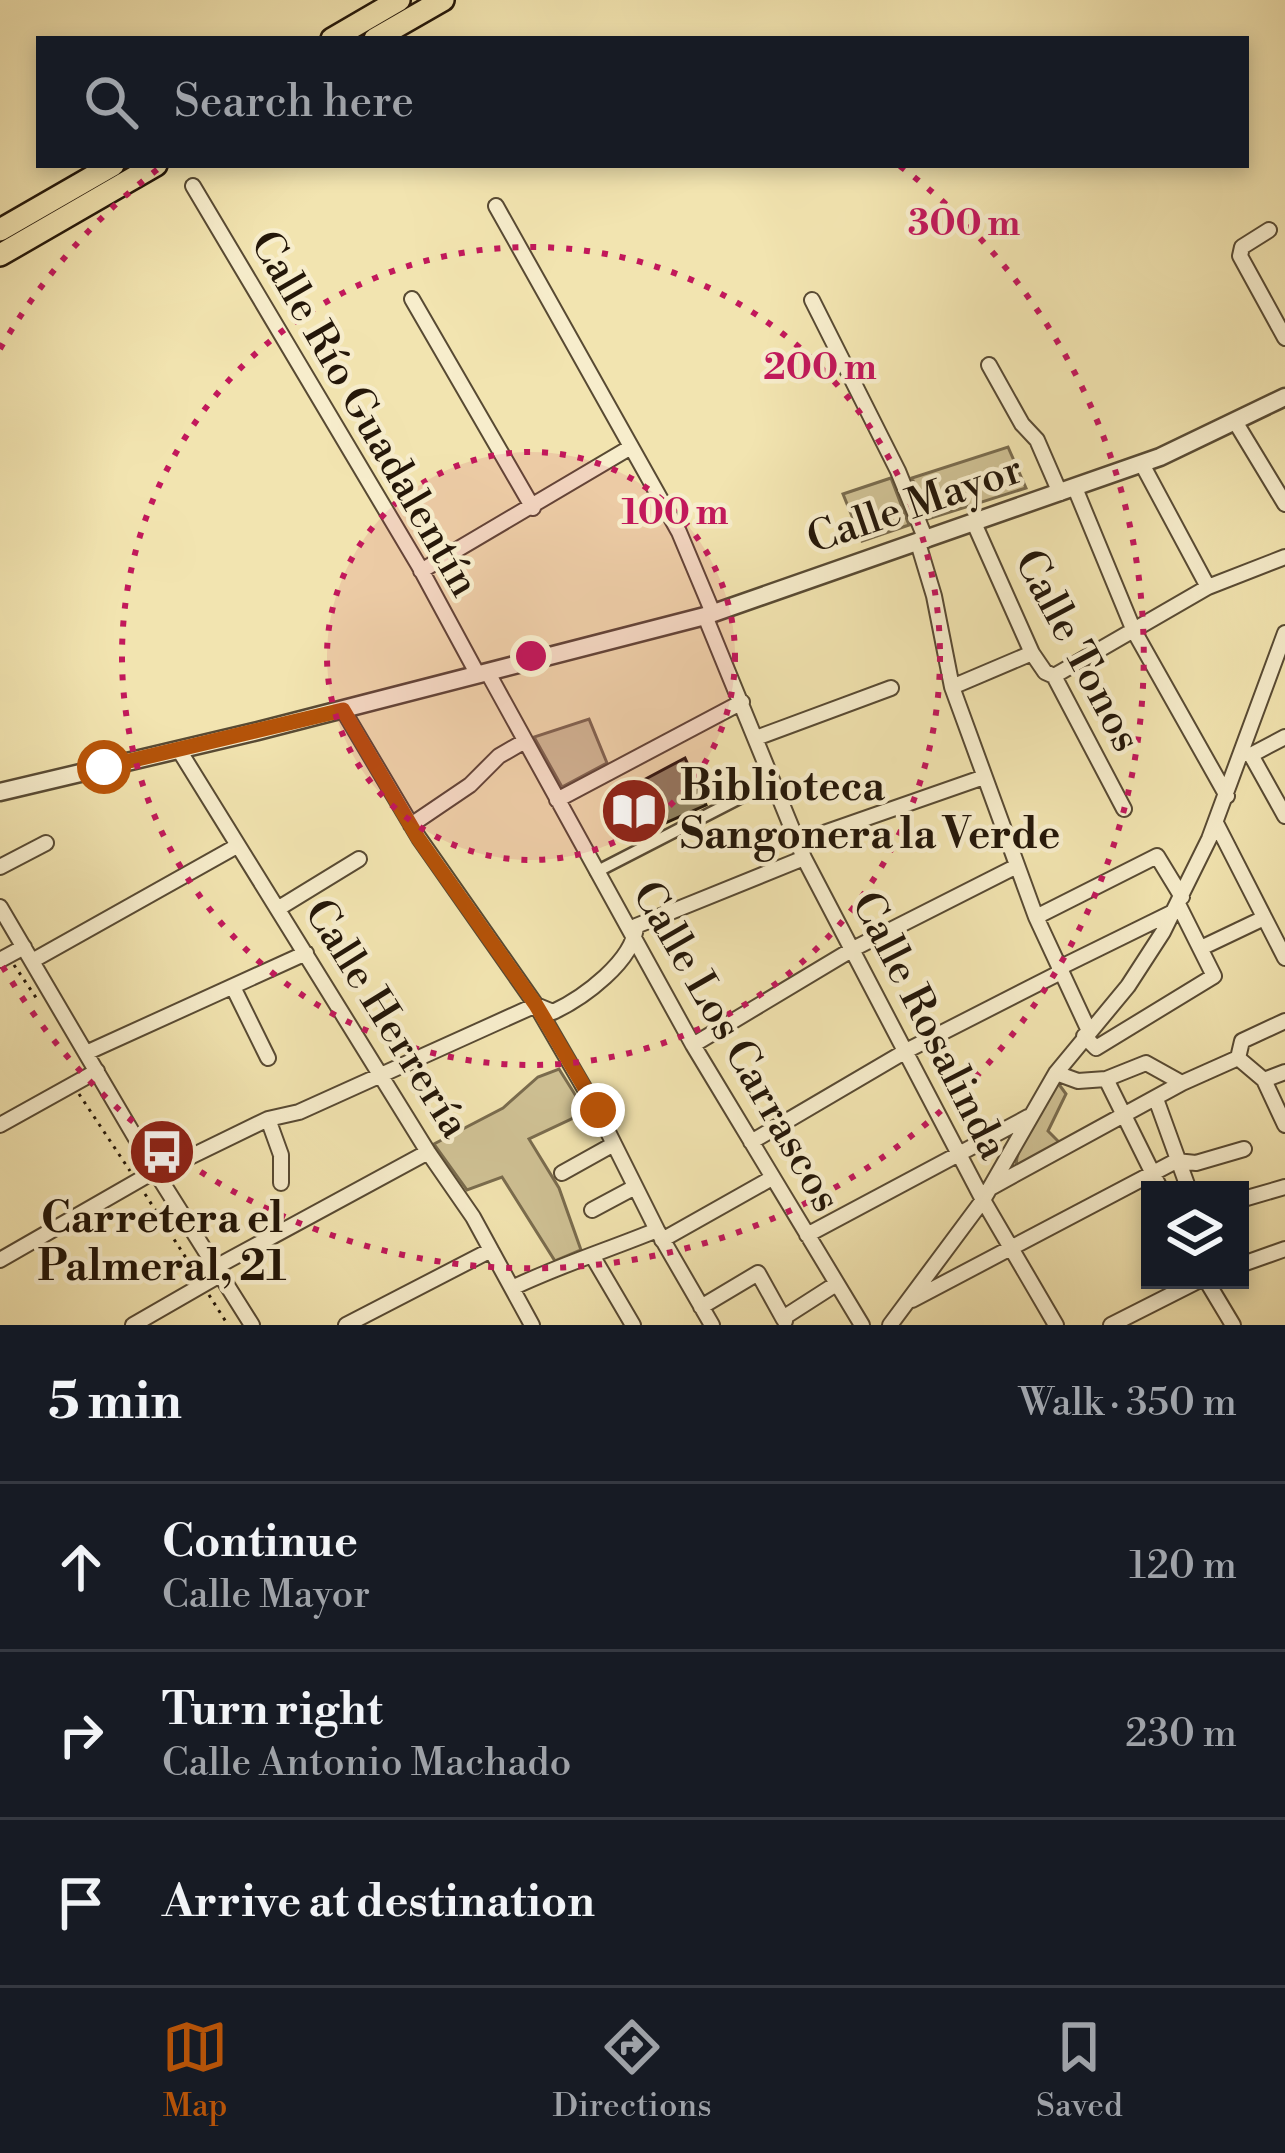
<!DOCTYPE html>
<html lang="en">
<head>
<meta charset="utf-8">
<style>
	:root { --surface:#171b24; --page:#242831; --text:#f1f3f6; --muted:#9ea1a6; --line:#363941; --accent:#b45309 }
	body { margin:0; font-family:"Libre Bodoni",serif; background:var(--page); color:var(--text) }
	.controls { position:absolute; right:36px; bottom:36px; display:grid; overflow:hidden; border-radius:0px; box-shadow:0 6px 18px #0003 }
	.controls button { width:108px; height:108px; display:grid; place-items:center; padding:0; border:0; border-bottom:3px solid var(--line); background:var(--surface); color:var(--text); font:60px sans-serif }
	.stop { position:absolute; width:36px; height:36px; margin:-27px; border:9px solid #b45309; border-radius:50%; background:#fff }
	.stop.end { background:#b45309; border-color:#fff; box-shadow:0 3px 12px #0008 }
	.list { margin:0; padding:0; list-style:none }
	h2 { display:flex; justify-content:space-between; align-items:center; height:156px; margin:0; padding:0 48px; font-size:51px }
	h2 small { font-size:39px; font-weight:400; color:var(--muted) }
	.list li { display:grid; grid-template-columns:78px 1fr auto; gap:36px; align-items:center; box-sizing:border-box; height:168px; padding:0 48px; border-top:3px solid var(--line) }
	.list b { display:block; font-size:45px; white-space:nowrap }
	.list p { margin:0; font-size:39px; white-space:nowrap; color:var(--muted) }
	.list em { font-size:39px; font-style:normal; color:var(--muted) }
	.icon { flex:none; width:66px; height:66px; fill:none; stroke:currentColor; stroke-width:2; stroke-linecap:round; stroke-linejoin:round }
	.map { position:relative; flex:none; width:1285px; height:1325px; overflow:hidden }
	.search { position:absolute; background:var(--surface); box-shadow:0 6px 18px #0003; left:36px; right:36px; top:36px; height:132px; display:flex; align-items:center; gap:30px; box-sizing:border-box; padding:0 42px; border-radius:0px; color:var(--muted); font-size:45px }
	.sheet { height:660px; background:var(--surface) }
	nav { display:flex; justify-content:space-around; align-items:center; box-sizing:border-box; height:168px; border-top:3px solid var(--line); background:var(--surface); font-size:33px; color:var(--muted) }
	nav a { display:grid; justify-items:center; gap:6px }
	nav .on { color:var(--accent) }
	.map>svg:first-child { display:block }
</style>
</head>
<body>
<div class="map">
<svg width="1285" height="1325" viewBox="0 0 1285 1325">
	<rect width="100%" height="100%" fill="#f2e4b0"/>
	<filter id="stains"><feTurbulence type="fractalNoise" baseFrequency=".00167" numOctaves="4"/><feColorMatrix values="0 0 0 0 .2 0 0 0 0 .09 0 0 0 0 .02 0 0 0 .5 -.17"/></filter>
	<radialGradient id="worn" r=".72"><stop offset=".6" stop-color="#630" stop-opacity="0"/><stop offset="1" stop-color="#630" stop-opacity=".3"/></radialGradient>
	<path fill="#cfc194" stroke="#7a6c4e" stroke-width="3" d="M1008 447 1026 488 928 519 912 478Z
		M891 478 909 525 862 541 843 494Z
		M589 719 607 763 562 787 534 737Z
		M559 1069 586 1112 529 1139 559 1188 581 1250 555 1261 502 1177 467 1190 434 1144 503 1108 538 1077Z
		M1058 1083 1066 1094 1048 1131 1060 1143 1016 1166C1017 1138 1043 1107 1058 1083Z"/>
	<path fill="#8f8260" stroke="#241709" stroke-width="3" d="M685 758 706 805 629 839 608 799Z"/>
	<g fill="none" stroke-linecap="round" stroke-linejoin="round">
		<defs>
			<path id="pedestrian" d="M596 872 773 781"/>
			<path id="minor" d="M193 186 419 566 478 675
				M496 206 679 532 713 613
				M1269 230 1242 247 1240 256 1285 338
				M412 299 533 508
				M812 300 898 471 926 540
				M989 365 1022 424 1037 440 1060 493
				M1236 423 1285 504
				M1142 464 1208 587
				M1075 488 1134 631 1227 796
				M974 523 1032 653 1045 672 1054 676 1124 809
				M918 543 934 596 952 687 1036 917 1089 1031
				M421 571 631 447
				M705 616 804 858 983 1200 1056 1325
				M488 673 693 1045 862 1325
				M1054 676 1208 587 1285 557
				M952 687 1032 653
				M343 710 419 838 536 1005 597 1110 657 1230 712 1325
				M756 738 891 688
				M179 750 428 1152 473 1217 532 1325
				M1243 752 1251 755 1285 816
				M1251 755 1285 737
				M557 800 742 702
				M1216 823 1285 958
				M411 825 470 785 499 756 525 741
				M798 842 984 777
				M0 867 46 843
				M0 907 155 1171 252 1325
				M279 908 359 859
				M1036 917 1157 856 1182 897
				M1201 948 1264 918
				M0 960 24 947
				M32 961 237 846
				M1059 968 1175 911
				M233 987 268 1058
				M1084 1036 1096 1048 1214 976 1178 904
				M693 1045 853 949 1017 866
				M86 1053 306 953
				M1238 1058 1264 1080 1285 1125
				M1056 1073 1078 1081 1106 1079 1161 1190
				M1106 1079 1146 1063 1182 1083
				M1264 1080 1285 1072
				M1156 1099 1189 1190
				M268 1119 281 1155V1183
				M0 1125 97 1071
				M751 1142 906 1051 1061 972
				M157 1173 268 1119 299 1112 536 1005 553 1012C583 998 634 961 636 926L804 858
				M562 1173 614 1144
				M992 1187 1182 1083 1238 1058 1242 1041 1285 1021
				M1240 1200 1285 1187
				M592 1210 635 1187
				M807 1235 1028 1117
				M662 1240 772 1178
				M593 1257 633 1325
				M0 1260 155 1171
				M1240 1265 1285 1249
				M216 1267 428 1152
				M1206 1280 1233 1325
				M512 1288C560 1265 608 1250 657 1230
				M912 1300 1176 1161 1196 1163 1244 1149
				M701 1307 758 1273 783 1318
				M785 1321 783 1318 836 1284
				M133 1325 220 1275
				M346 1325 491 1250
				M890 1325 983 1200 1056 1073 1128 986 1163 932 1209 839 1285 633
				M1111 1325 1200 1280"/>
			<path id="tertiary" d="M0 792 258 731 705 616 1160 457 1285 397"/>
			<path id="primary" d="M332 39 399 0
				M375 39 443 0
				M0 230 113 165
				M0 255 156 165"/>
		</defs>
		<use href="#pedestrian" stroke="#584a33" stroke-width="15"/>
		<use href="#minor" stroke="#584a33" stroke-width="18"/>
		<use href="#tertiary" stroke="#584a33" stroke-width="21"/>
		<use href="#primary" stroke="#241709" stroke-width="26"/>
		<path stroke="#241709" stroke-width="3" stroke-dasharray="3 6" stroke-linecap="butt" d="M14 965 39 1002
			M79 1094 130 1171
			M145 1194 195 1272
			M209 1295 228 1325"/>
		<use href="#pedestrian" stroke="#f7edcc" stroke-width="10"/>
		<use href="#minor" stroke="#f7edcc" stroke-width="14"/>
		<use href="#tertiary" stroke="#f7edcc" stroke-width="16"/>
		<use href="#primary" stroke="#f2e4b0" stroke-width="21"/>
	</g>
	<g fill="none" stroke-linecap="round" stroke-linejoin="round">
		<path stroke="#b45309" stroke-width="15" d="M104 767 343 710 418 838 536 1005 598 1110"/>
	</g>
	<circle cx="531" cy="656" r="204" fill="#c2185b" fill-opacity=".12"/>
	<g fill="none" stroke="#c2185b" stroke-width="6" stroke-dasharray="6 12">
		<circle cx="531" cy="656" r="204"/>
		<circle cx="531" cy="656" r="409"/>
		<path d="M0 349A613 613 0 0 1 162 166M900 166A613 613 0 1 1 0 962"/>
	</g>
	<defs>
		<symbol id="library-disc" viewBox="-11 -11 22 22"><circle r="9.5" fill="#8f2418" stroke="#f7edcc"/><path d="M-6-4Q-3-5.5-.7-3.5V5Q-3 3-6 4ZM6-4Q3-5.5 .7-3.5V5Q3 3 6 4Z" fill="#fff"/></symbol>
		<symbol id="bus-disc" viewBox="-11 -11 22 22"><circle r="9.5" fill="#8f2418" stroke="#f7edcc"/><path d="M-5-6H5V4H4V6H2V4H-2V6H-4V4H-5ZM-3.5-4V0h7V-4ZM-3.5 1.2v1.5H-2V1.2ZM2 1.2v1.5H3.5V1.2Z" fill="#fff"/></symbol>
	</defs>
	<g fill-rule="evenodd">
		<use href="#library-disc" x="596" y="773" width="76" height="76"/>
		<use href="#bus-disc" x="124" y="1114" width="76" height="76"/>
	</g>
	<g text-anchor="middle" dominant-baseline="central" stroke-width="9" stroke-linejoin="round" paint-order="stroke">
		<g font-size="42" fill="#241709" stroke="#f7edcc">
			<text transform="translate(364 414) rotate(60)">Calle Río Guadalentín</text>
			<text transform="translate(915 505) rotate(-19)">Calle Mayor</text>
			<text transform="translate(1077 651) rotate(62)">Calle Tonos</text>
			<text transform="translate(386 1019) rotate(58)">Calle Herrería</text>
			<text transform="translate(929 1026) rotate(63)">Calle Rosalinda</text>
			<text transform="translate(736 1047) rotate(60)">Calle Los Carrascos</text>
		</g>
		<g font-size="42" font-weight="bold" fill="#241709" stroke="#f7edcc" text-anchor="start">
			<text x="680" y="787">Biblioteca<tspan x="680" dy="48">Sangonera la Verde</tspan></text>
			<text x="162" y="1219" text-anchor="middle">Carretera el<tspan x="162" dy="48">Palmeral, 21</tspan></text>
		</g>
	</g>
	<circle cx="531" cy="656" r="18" fill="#c2185b" stroke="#f7edcc" stroke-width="6"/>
	<g font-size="36" text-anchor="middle" font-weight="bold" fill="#c2185b" stroke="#f7edcc" stroke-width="9" stroke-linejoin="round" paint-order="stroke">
		<text x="964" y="235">300 m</text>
		<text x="820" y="379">200 m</text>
		<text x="675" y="524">100 m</text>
	</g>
	<rect width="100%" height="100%" filter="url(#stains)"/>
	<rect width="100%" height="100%" fill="url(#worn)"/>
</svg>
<div class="controls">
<button><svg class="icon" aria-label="layers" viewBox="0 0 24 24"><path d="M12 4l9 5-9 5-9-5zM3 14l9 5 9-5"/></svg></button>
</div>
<div class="stop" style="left:104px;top:767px"></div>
<div class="stop end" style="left:598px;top:1110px"></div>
<div class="search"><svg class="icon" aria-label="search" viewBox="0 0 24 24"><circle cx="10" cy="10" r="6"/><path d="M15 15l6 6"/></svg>Search here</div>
</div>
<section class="sheet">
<h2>5 min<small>Walk · 350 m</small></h2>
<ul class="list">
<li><svg class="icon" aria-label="ahead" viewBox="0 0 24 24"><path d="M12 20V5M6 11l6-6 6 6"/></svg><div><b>Continue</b><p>Calle Mayor</p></div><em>120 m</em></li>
<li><svg class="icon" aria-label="right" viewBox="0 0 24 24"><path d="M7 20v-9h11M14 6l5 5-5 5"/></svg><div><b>Turn right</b><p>Calle Antonio Machado</p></div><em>230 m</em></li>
<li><svg class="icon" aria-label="arrive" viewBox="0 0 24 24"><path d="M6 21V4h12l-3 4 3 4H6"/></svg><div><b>Arrive at destination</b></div></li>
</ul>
</section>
<nav>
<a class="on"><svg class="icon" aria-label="map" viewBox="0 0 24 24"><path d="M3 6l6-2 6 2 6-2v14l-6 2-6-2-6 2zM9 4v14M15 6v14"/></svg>Map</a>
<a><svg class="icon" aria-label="directions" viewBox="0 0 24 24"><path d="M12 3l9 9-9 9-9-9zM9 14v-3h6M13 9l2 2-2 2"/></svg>Directions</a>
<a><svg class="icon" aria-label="saved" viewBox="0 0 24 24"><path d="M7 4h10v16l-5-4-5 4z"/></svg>Saved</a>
</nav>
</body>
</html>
